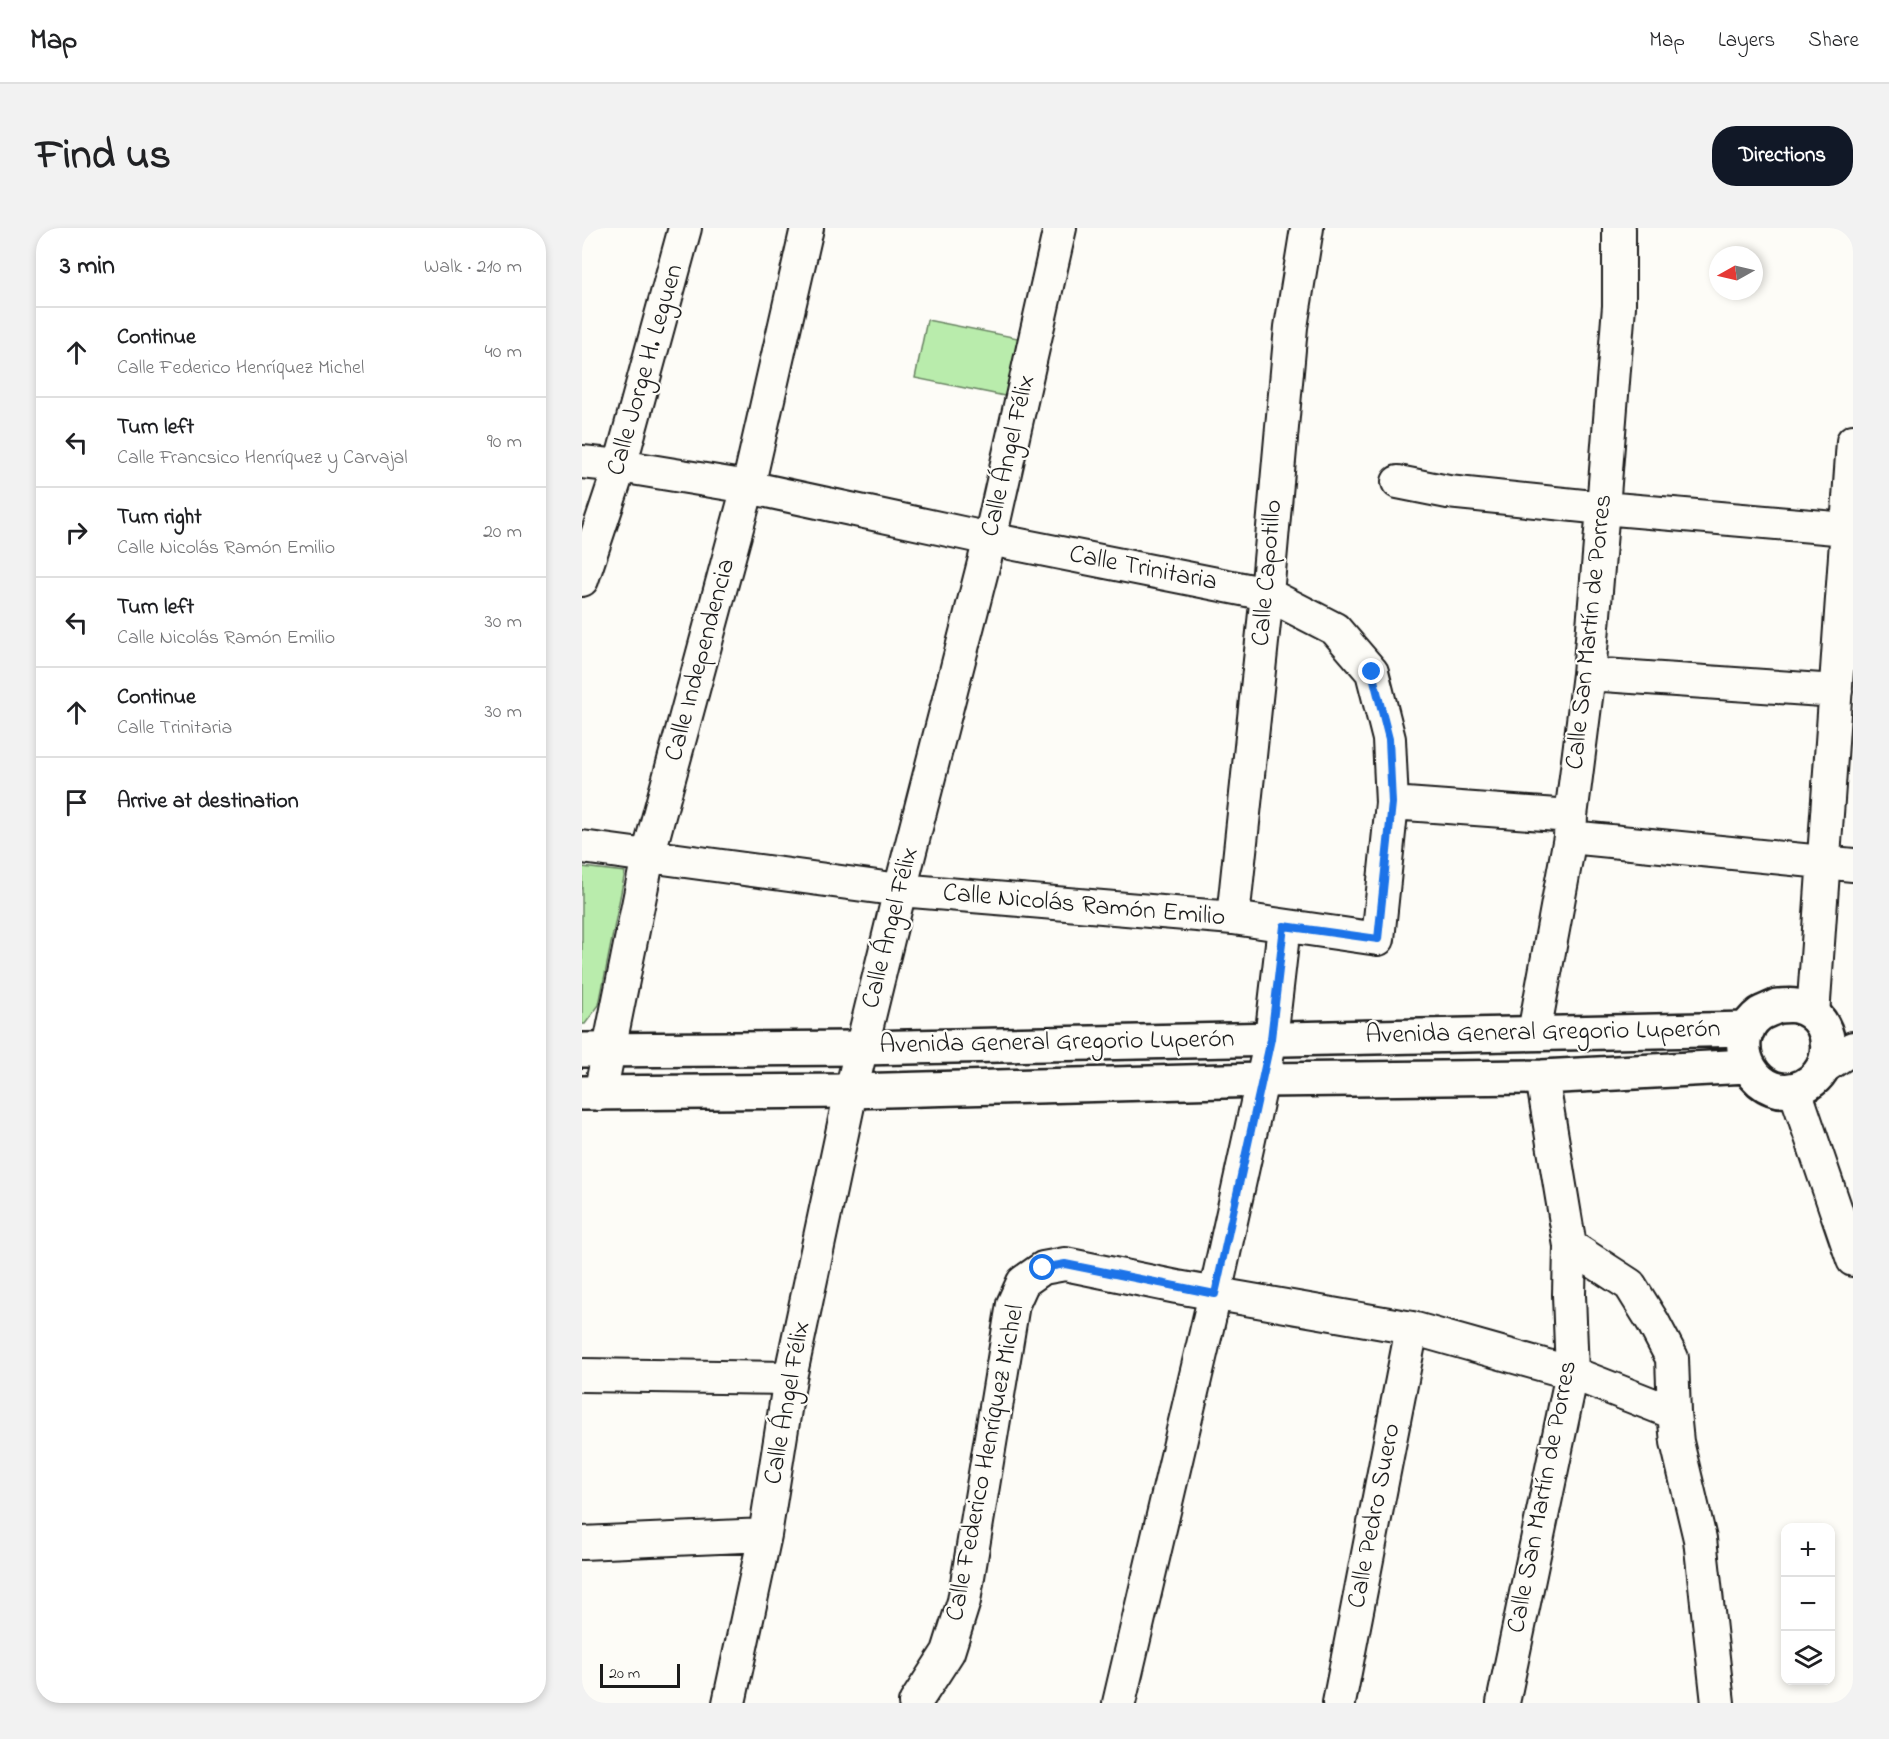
<!DOCTYPE html>
<html lang="en">
<head>
<meta charset="utf-8">
<style>
	:root { --surface:#fff; --page:#f2f2f2; --text:#202124; --muted:#757577; --line:#e0e0e0; --accent:#111827 }
	body { margin:0; font-family:"Indie Flower",sans-serif; background:var(--page); color:var(--text) }
	.controls { position:absolute; right:18px; bottom:18px; display:grid; overflow:hidden; border-radius:12px; box-shadow:0 3px 9px #0003 }
	.controls button { width:54px; height:54px; display:grid; place-items:center; padding:0; border:0; border-bottom:2px solid var(--line); background:var(--surface); color:var(--text); font:30px sans-serif }
	.compass { position:absolute; left:1127px; top:18px; width:54px; height:54px; border-radius:50%; background:var(--surface); box-shadow:0 3px 9px #0003; rotate:262deg }
	.scale { position:absolute; left:18px; bottom:15px; width:80px; box-sizing:border-box; padding-left:6px; border:3px solid #1c1c1c; border-top:0; font-size:16px; line-height:21px; white-space:nowrap; color:#1c1c1c; -webkit-text-stroke:4px #fdfcf7; paint-order:stroke }
	.stop { position:absolute; width:18px; height:18px; margin:-14px; border:4px solid #1a73e8; border-radius:50%; background:#fff }
	.stop.end { background:#1a73e8; border-color:#fff; box-shadow:0 2px 6px #0008 }
	.list { margin:0; padding:0; list-style:none }
	h2 { display:flex; justify-content:space-between; align-items:center; height:78px; margin:0; padding:0 24px; font-size:26px }
	h2 small { font-size:20px; font-weight:400; color:var(--muted) }
	.list li { display:grid; grid-template-columns:39px 1fr auto; gap:18px; align-items:center; box-sizing:border-box; height:90px; padding:0 24px; border-top:2px solid var(--line) }
	.list b { display:block; font-size:22px; white-space:nowrap }
	.list p { margin:0; font-size:20px; white-space:nowrap; color:var(--muted) }
	.list em { font-size:20px; font-style:normal; color:var(--muted) }
	.icon { flex:none; width:33px; height:33px; fill:none; stroke:currentColor; stroke-width:2; stroke-linecap:round; stroke-linejoin:round }
	.map { position:relative; flex:none; width:1271px; height:1475px; overflow:hidden; border-radius:24px }
	header { display:flex; align-items:center; gap:36px; box-sizing:border-box; height:84px; padding:0 30px; background:var(--surface); border-bottom:2px solid var(--line) }
	header strong { font-size:28px }
	nav { display:flex; gap:33px; margin-inline-start:auto; font-size:21px }
	.intro { display:flex; align-items:center; justify-content:space-between; box-sizing:border-box; height:144px; padding:0 36px }
	h1 { margin:0; font-size:42px }
	.button { padding:15px 27px; border-radius:24px; background:var(--accent); color:#fff; font-size:21px; font-weight:700 }
	main { display:flex; gap:36px; padding:0 36px }
	aside { flex:1; background:var(--surface); border-radius:24px; box-shadow:0 3px 9px #0003 }
	.map>svg:first-child { display:block }
</style>
</head>
<body>
<header>
<strong>Map</strong>
<nav><a>Map</a><a>Layers</a><a>Share</a></nav>
</header>
<div class="intro"><h1>Find us</h1><a class="button">Directions</a></div>
<main>
<aside>
<h2>3 min<small>Walk · 210 m</small></h2>
<ul class="list">
<li><svg class="icon" aria-label="ahead" viewBox="0 0 24 24"><path d="M12 20V5M6 11l6-6 6 6"/></svg><div><b>Continue</b><p>Calle Federico Henríquez Michel</p></div><em>40 m</em></li>
<li><svg class="icon" aria-label="left" viewBox="0 0 24 24"><path d="M17 20v-9H6M10 6l-5 5 5 5"/></svg><div><b>Turn left</b><p>Calle Francsico Henríquez y Carvajal</p></div><em>90 m</em></li>
<li><svg class="icon" aria-label="right" viewBox="0 0 24 24"><path d="M7 20v-9h11M14 6l5 5-5 5"/></svg><div><b>Turn right</b><p>Calle Nicolás Ramón Emilio</p></div><em>20 m</em></li>
<li><svg class="icon" aria-label="left" viewBox="0 0 24 24"><path d="M17 20v-9H6M10 6l-5 5 5 5"/></svg><div><b>Turn left</b><p>Calle Nicolás Ramón Emilio</p></div><em>30 m</em></li>
<li><svg class="icon" aria-label="ahead" viewBox="0 0 24 24"><path d="M12 20V5M6 11l6-6 6 6"/></svg><div><b>Continue</b><p>Calle Trinitaria</p></div><em>30 m</em></li>
<li><svg class="icon" aria-label="arrive" viewBox="0 0 24 24"><path d="M6 21V4h12l-3 4 3 4H6"/></svg><div><b>Arrive at destination</b></div></li>
</ul>
</aside>
<div class="map">
<svg width="1271" height="1475" viewBox="0 0 1271 1475">
	<rect width="100%" height="100%" fill="#fdfcf7"/>
	<filter id="ink" filterUnits="userSpaceOnUse"><feTurbulence type="fractalNoise" baseFrequency=".0167" numOctaves="2"/><feDisplacementMap in="SourceGraphic" scale="12" xChannelSelector="R" yChannelSelector="G"/><feConvolveMatrix kernelMatrix="1 2 1 2 8 2 1 2 1" color-interpolation-filters="sRGB"/></filter>
	<g filter="url(#ink)">
		<path fill="#b9ecac" stroke="#6a8464" stroke-width="1.5" d="M345 92 445 112 433 170 333 150Z
			M0 639 43 644 17 777 3 796H0Z"/>
		<g fill="none" stroke-linecap="round" stroke-linejoin="round">
			<defs>
				<path id="minor" d="M0 234 38 238 166 259 408 311 685 366 753 401 790 444 807 511 810 575 796 711 651 690 318 662 0 619
					M816 254 866 264 1021 280 1265 301
					M0 352 38 238 103 0
					M1007 446 1254 463
					M810 575 989 588
					M988 609 1271 637
					M651 690 685 366 709 99 725 0
					M1231 787 1271 213
					M952 805 988 609 989 588 1007 446 1021 280 1037 78V0
					M1242 839 1271 820
					M1213 862 1271 1032
					M18 866 66 628 166 259 225 0
					M988 1018 1048 1057 1071 1094 1090 1130 1092 1185
					M0 1147 208 1150
					M0 1315 183 1307
					M147 1475 183 1307 208 1150 269 863 318 662 408 311 478 0
					M333 1475 366 1424 382 1373 431 1076 441 1054 461 1040 483 1036 595 1059 830 1100 990 1145 1092 1185 1095 1214 1118 1311 1136 1475
					M537 1475 633 1066 689 811 702 698
					M757 1475 830 1100
					M921 1475 990 1145 987 1067 988 1018 960 849"/>
				<path id="secondary" d="M1195 778C1201 778 1208 777 1214 778 1239 784 1250 807 1244 831 1241 843 1233 852 1222 858 1177 880 1139 815 1178 786 1183 783 1190 781 1195 778Z
					M0 822 279 820 1166 801
					M0 865 269 863 680 852 960 849 1165 838"/>
			</defs>
			<use href="#minor" stroke="#1c1c1c" stroke-width="36"/>
			<use href="#secondary" stroke="#1c1c1c" stroke-width="38"/>
			<use href="#minor" stroke="#fdfcf7" stroke-width="32"/>
			<use href="#secondary" stroke="#fdfcf7" stroke-width="33"/>
		</g>
	</g>
	<g fill="none" stroke-linecap="round" stroke-linejoin="round" filter="url(#ink)">
		<path stroke="#1a73e8" stroke-width="8" d="M461 1040 483 1036 633 1066 689 811 702 698 796 711 810 575 807 511 790 444"/>
	</g>
	<g text-anchor="middle" dominant-baseline="central" stroke-width="4.5" stroke-linejoin="round" paint-order="stroke">
		<g font-size="26" fill="#1c1c1c" stroke="#fdfcf7">
			<text transform="translate(64 142) rotate(-74)">Calle Jorge H. Leguen</text>
			<text transform="translate(427 228) rotate(-77)">Calle Ángel Félix</text>
			<text transform="translate(561 341) rotate(11)">Calle Trinitaria</text>
			<text transform="translate(686 345) rotate(-85)">Calle Capotillo</text>
			<text transform="translate(1008 404) rotate(-84)">Calle San Martín de Porres</text>
			<text transform="translate(119 432) rotate(-75)">Calle Independencia</text>
			<text transform="translate(502 678) rotate(5)">Calle Nicolás Ramón Emilio</text>
			<text transform="translate(309 700) rotate(-76)">Calle Ángel Félix</text>
			<text transform="translate(961 805) rotate(-1)">Avenida General Gregorio Luperón</text>
			<text transform="translate(475 815) rotate(-1)">Avenida General Gregorio Luperón</text>
			<text transform="translate(206 1175) rotate(-80)">Calle Ángel Félix</text>
			<text transform="translate(404 1235) rotate(-79)">Calle Federico Henríquez Michel</text>
			<text transform="translate(961 1269) rotate(-79)">Calle San Martín de Porres</text>
			<text transform="translate(793 1288) rotate(-79)">Calle Pedro Suero</text>
		</g>
	</g>
</svg>
<div class="controls">
<button>+</button>
<button>−</button>
<button><svg class="icon" aria-label="layers" viewBox="0 0 24 24"><path d="M12 4l9 5-9 5-9-5zM3 14l9 5 9-5"/></svg></button>
</div>
<svg class="compass" viewBox="-18 -18 36 36"><path d="M0-13l5 13h-10z" fill="#e53935"/><path d="M0 13l5-13h-10z" fill="#757577"/></svg>
<div class="scale">20 m</div>
<div class="stop" style="left:461px;top:1040px"></div>
<div class="stop end" style="left:790px;top:444px"></div>
</div>
</main>
</body>
</html>
